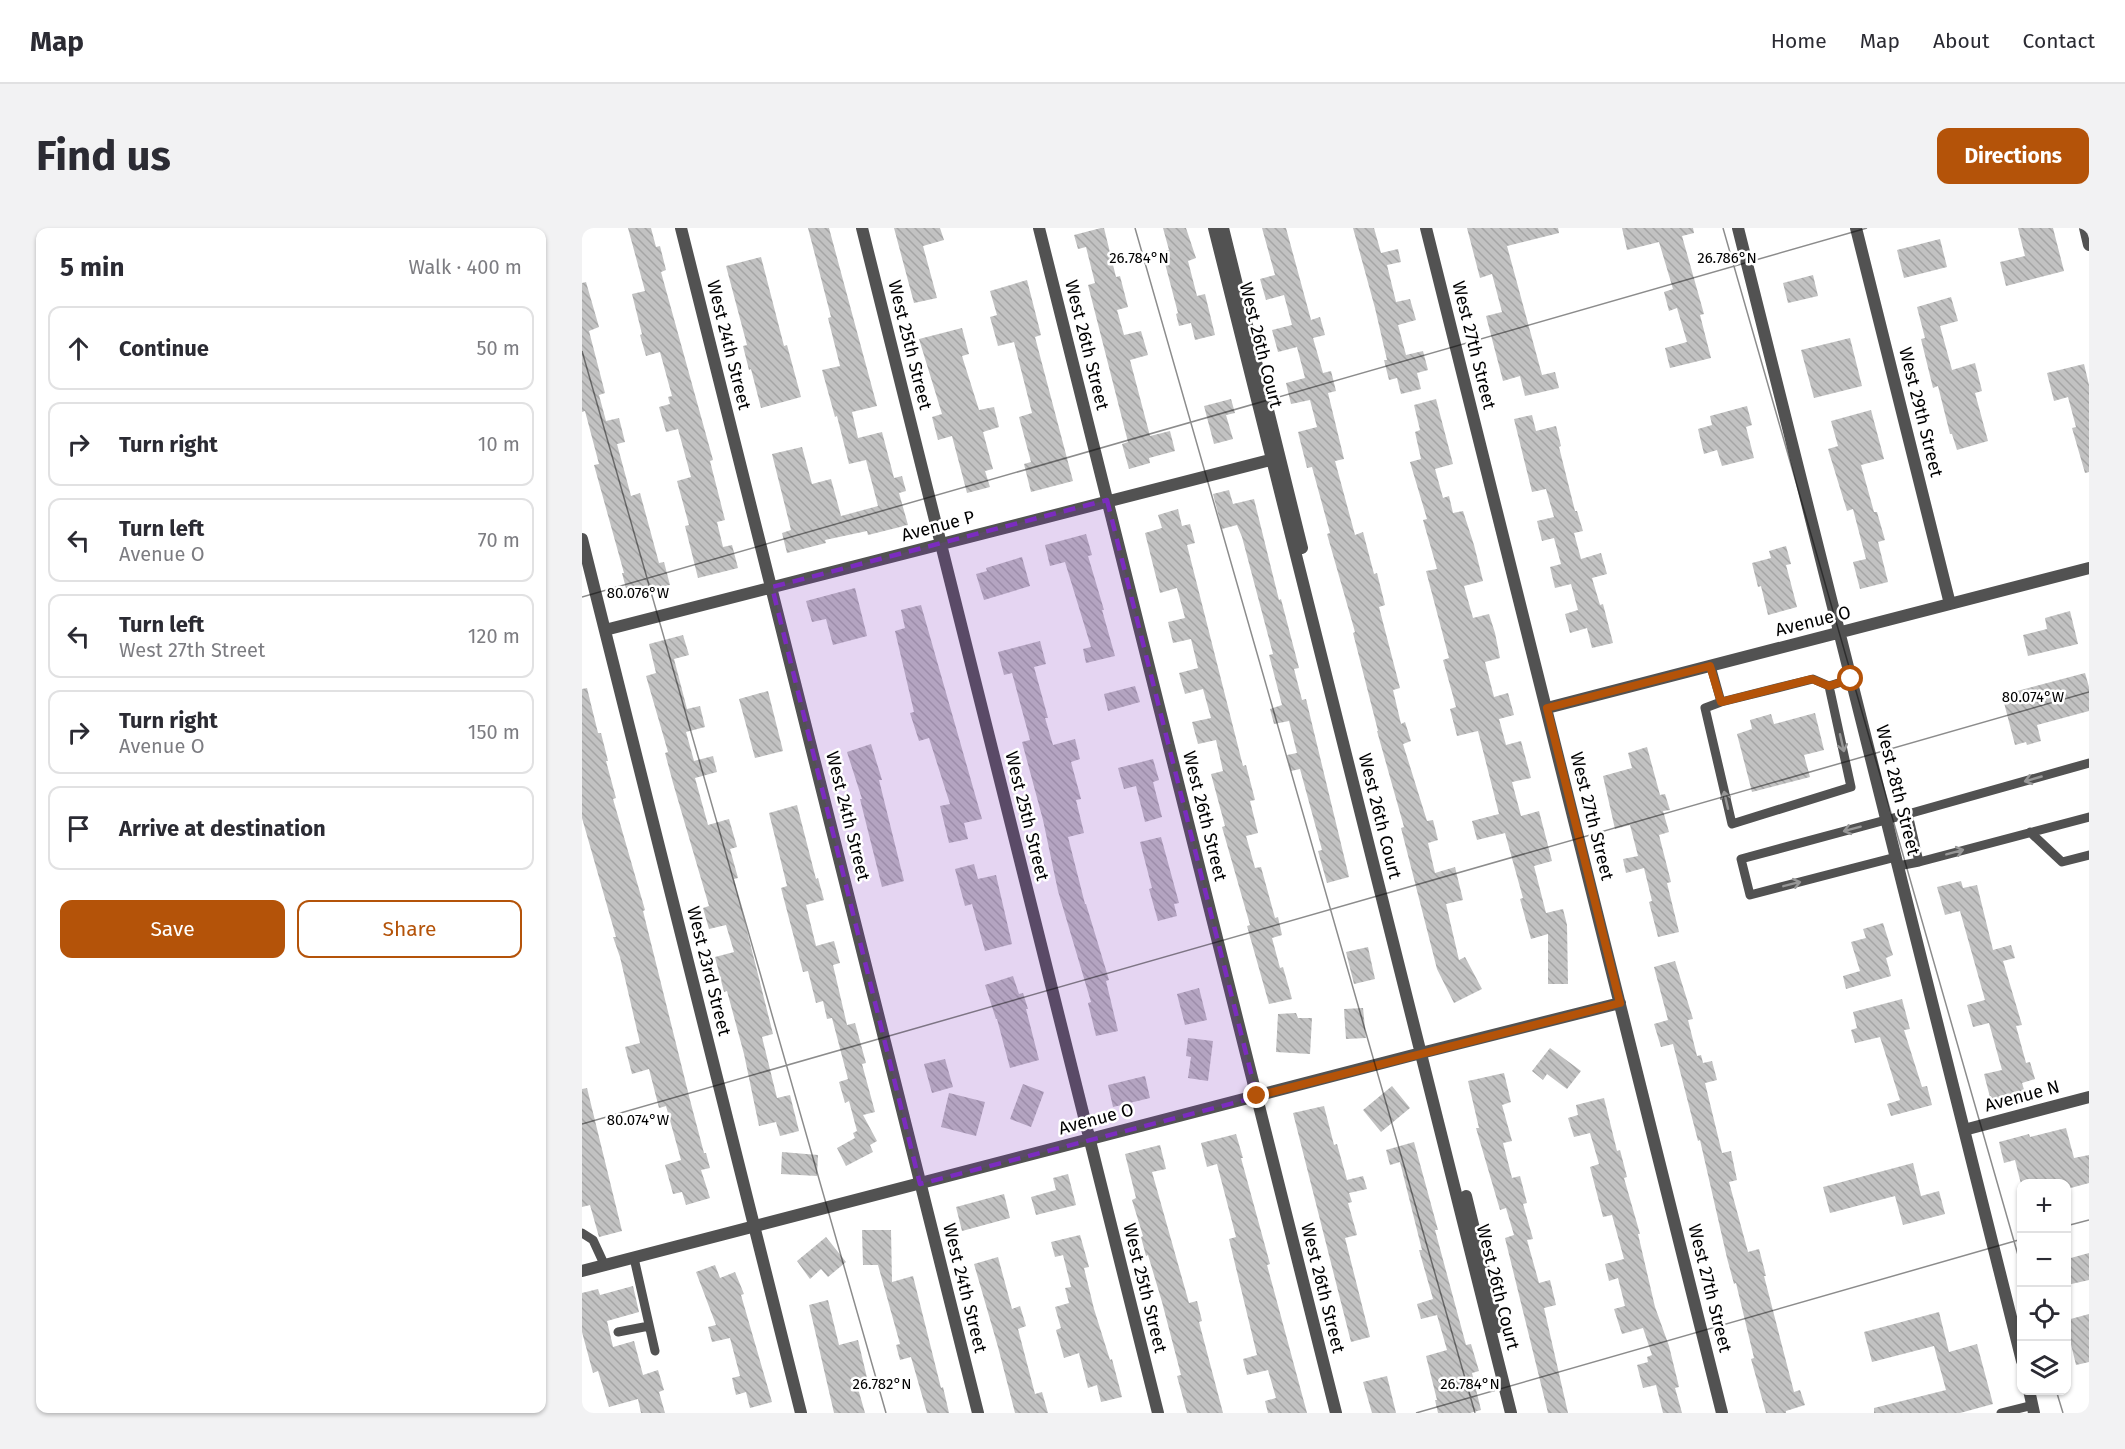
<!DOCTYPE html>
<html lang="en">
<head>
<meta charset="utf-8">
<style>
	:root { --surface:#fff; --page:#f2f2f3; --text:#2b2b33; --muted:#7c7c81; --line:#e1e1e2; --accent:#b45309 }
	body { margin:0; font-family:"Fira Sans",sans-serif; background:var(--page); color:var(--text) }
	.controls { position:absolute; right:18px; bottom:18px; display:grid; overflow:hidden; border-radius:12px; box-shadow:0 2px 4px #0004 }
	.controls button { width:54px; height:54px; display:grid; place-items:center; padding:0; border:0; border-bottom:2px solid var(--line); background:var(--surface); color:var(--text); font:30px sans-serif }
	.stop { position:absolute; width:18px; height:18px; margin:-14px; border:4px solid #b45309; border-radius:50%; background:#fff }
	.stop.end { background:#b45309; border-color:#fff; box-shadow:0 2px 6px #0008 }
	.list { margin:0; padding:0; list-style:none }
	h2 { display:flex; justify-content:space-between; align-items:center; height:78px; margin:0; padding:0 24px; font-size:26px }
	h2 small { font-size:20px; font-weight:400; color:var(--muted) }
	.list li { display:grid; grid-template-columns:39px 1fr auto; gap:18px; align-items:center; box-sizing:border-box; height:84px; margin:0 12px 12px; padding:0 12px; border:2px solid var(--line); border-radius:12px }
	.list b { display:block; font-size:22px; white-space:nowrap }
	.list p { margin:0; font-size:20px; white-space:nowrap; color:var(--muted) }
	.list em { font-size:20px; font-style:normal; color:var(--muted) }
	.actions { display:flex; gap:12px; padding:18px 24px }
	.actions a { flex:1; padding:14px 0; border:2px solid var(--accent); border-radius:12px; text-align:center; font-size:21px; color:var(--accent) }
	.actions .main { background:var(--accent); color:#fff }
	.icon { flex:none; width:33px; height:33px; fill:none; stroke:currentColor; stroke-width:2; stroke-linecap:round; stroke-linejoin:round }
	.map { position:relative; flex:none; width:1507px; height:1185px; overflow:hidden; border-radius:12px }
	header { display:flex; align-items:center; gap:36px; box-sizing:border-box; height:84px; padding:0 30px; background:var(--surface); border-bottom:2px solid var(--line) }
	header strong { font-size:28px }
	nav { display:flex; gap:33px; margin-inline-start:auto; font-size:21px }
	.intro { display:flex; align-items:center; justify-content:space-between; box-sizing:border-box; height:144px; padding:0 36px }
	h1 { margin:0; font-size:42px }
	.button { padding:15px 27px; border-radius:12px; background:var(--accent); color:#fff; font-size:21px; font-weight:700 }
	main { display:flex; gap:36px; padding:0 36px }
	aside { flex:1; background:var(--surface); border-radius:12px; box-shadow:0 2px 4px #0004 }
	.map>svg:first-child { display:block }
</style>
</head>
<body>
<header>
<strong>Map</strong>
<nav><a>Home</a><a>Map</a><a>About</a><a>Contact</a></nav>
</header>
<div class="intro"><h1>Find us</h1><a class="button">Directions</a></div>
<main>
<aside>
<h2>5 min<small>Walk · 400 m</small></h2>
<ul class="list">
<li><svg class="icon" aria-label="ahead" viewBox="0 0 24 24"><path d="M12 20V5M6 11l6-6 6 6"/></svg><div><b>Continue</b></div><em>50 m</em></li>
<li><svg class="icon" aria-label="right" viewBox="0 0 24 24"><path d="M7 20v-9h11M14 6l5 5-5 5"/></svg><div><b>Turn right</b></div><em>10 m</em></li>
<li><svg class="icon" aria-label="left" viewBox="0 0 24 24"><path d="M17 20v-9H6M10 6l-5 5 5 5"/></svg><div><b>Turn left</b><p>Avenue O</p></div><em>70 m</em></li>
<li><svg class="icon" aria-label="left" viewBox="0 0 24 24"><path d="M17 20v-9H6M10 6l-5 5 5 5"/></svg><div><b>Turn left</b><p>West 27th Street</p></div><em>120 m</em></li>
<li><svg class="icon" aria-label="right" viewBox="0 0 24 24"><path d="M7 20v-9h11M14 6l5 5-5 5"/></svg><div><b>Turn right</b><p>Avenue O</p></div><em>150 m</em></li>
<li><svg class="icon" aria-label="arrive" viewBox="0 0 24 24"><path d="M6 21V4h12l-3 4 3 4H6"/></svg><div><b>Arrive at destination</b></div></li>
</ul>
<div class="actions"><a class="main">Save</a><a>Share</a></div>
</aside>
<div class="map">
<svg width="1507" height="1185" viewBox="0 0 1507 1185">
	<defs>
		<pattern id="building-back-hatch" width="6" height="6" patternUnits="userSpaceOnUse" patternTransform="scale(1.5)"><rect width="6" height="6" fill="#c2c2c2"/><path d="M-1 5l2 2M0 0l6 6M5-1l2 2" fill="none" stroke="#a5a5a5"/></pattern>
	</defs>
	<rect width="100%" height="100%" fill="#fff"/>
	<path fill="url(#building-back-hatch)" d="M46 0H69L74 19 78 18 84 42 79 44 131 232 128 233 143 292 135 294 141 319 150 317 156 340 116 350 103 298 107 297 95 253 109 249 96 201 84 204 77 179 88 176 86 169 90 168 78 124 64 128 58 107 60 106 50 66 63 63Z
		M226 0H247L295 178 270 184 276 210 300 204 312 250 320 248 324 263 317 265 326 297 286 307 285 303 243 312 244 315 205 325 200 305 209 302 190 226 220 219 230 256 249 251 259 288 296 278 284 232 267 236 255 188 253 189 240 142 258 138 246 90 249 89Z
		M312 0H358L362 12 341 18 355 70 332 75Z
		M519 0H522L534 49 538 48 546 79 535 82 542 107 559 103 566 127 548 132 568 208 588 203 593 223 567 230 568 235 547 241 540 216 546 214 506 57 513 55 504 19 496 21 492 7Z
		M581 0H604L614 30 606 33 615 68 623 66 633 107 613 112 609 95 597 98 594 86 596 85 580 24 587 22Z
		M680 0H704L729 92 738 89 743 107 731 110 741 145 749 143 754 163 746 165 762 231 753 233 773 307 781 304 792 346 795 345 803 377 797 379 818 460 811 462 819 496 823 494 829 513 821 516 845 593 851 592 856 612 846 615 853 645 873 639 881 672 864 676 877 732 883 729 900 761 872 775 855 741 819 600 822 599 795 503H796L771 405 773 404 745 306 748 305 730 239 725 240 716 204 735 199 728 172 709 176 704 155 723 150 715 119 696 124 690 102 710 97 702 67 684 72 678 51 693 47Z
		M771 0H792L799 25 816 21 819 34 805 37 814 74 828 71 834 92 816 97 824 127 841 123 846 142 835 145 839 161 819 166 815 150 807 152 802 132H805L793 80Z
		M885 0H976L977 5 925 18 960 147 973 144 977 160 943 168 938 148 921 153 904 88 920 84 910 46 898 50Z
		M1040 0H1111L1112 5 1100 8 1122 86 1118 87 1129 130 1088 140 1083 120 1105 114 1095 80 1087 83 1082 64 1091 61 1077 14 1045 22Z
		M1436 0H1471L1482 43 1424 58 1418 34 1443 28Z
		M1358 11 1365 39 1322 50 1315 22Z
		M179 29 202 118 205 117 219 169 179 180 169 141 167 142 161 118 165 117 144 38Z
		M1231 47 1236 68 1206 75 1201 55Z
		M445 52 459 107 453 109 491 253 449 264 442 236 449 234 437 189 450 185 432 114 416 118 408 89 415 87 408 63Z
		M4 54 17 99 7 103 23 165 17 167 24 193 37 190 43 214 35 216 49 268 58 265 77 335 82 334 88 357 46 368 40 345H42L12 237 17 236 3 183 0 184V55Z
		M1369 69 1376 93 1358 98 1370 142 1393 135 1400 163 1393 165 1406 213 1375 222 1370 206H1368L1356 158 1351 160 1339 111 1343 110 1335 79Z
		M380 100 387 126 380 128 397 182 412 179 417 199 401 204 411 241 403 243 408 259 385 265 370 208 356 212 350 189 360 186 337 111Z
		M1268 110 1280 158 1232 170 1219 122Z
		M1502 136 1507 157V244L1503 245 1490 200 1494 199 1486 169 1472 173 1465 145Z
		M649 171 653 185 644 187 651 211 632 216 622 178Z
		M854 171 871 236 853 241 861 270 867 268 871 285 881 283 892 317 901 353 882 358 891 390 907 386 913 405 918 430 903 434 912 469 926 465 932 487 917 491 924 517 939 513 949 550 930 554 939 588 957 583 970 633 952 638 964 685 981 681 985 697 986 756H966V706L949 711 938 671 941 670 923 605 895 612 890 593 917 586 896 503 875 508 868 481 874 479 861 432 867 430 844 343 855 341 841 292 845 291 828 234 839 231 833 204 838 202 832 177Z
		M1165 178 1170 197 1164 199 1172 230 1140 238 1135 222 1122 226 1116 201 1130 197 1128 188Z
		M1289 182 1302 231 1279 237 1292 284H1295L1303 312 1296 314 1306 354 1278 361 1271 334 1284 331 1271 281 1265 283 1246 221 1256 218 1249 193Z
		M950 187 954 203 974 198 979 218 977 219 993 283H995L1001 303 992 305 999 331 1019 325 1025 346 1010 350 1018 377 1021 376 1031 415 1010 420 1005 400 988 405 983 386 996 382 989 356 973 360 968 339 979 336 972 310 960 313 955 293 972 289 964 261 950 264 932 191Z
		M647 262 651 276 672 271 697 372 699 371 717 440 712 441 720 472 724 471 767 649 745 655 736 623 740 622 718 541 709 543 705 527 715 525 707 493 692 496 688 481 700 477 687 427 691 426 660 309 655 297 640 301 631 266Z
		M596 281 600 298 608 296 613 315 605 317 661 538 664 537 673 572 668 573 676 605 664 608 673 640 679 639 693 690 696 689 700 707 690 710 698 740 701 739 710 771 687 776 665 698 668 697 640 599 643 598 629 546 641 543 634 512 616 516 610 494 629 490 621 461 603 466 597 445 616 440 609 411 591 415 586 394 603 390 595 360 578 365 563 305 580 300 576 287Z
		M504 306 510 327 506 328 522 382H520L533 428 504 435 501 421 509 419 483 334 468 338 463 317Z
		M1204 318 1209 336 1204 337 1215 379 1186 387 1179 358 1176 359 1170 335 1189 330 1187 323Z
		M440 329 448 358 402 372 394 346 405 343 404 340Z
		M273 360 285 408 251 417 244 391 230 394 224 373Z
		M339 377 400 591 382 595 386 611 367 615 358 578 368 576 347 510 337 513 328 485 332 484 313 403 323 400 319 382Z
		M1488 383 1496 416 1446 428 1441 407 1465 401 1463 390Z
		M101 407 107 427 92 431 105 481 118 478 123 499 104 504 112 533 131 528 135 544 113 550 126 597 147 591 155 619 148 621 156 650 152 651 191 806 180 809 195 870 208 867 217 903 198 908 194 894 177 898 162 826 145 763 142 764 133 729 152 724 144 697 127 701 121 680 127 678 91 555 83 525 86 524 64 448 74 445 67 416Z
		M458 413 464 436 452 439 466 490H463L471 517 493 511 498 531 489 534 499 571 494 572 502 605 486 609 503 676H504L527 752 524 753 536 803 514 808 506 775 509 774 476 663 461 592 440 514 448 512 430 445 422 447 416 424Z
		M1503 445 1507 459V483L1455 497 1459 513 1445 517 1444 514 1433 517 1420 467Z
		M553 458 558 474 526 483 522 466Z
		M5 460 16 505H19L26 533H24L34 570 31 571 63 682 61 683 108 872 122 925H124L128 940 119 942 128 970 104 977 100 964 91 966 83 937 99 932 84 878 77 880 67 841 50 846 43 819 58 815 38 729 31 709H34L0 590V461Z
		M186 463 201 523 173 530 157 471Z
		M1233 485 1242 522 1222 527 1228 549 1170 564 1155 506 1170 501 1168 492 1189 486 1192 496Z
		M289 516 300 552H297L322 653 300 659 278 571H280L265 524Z
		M1065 519 1078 567 1083 566 1088 582 1081 583 1087 604 1077 607 1089 654 1085 655 1097 704 1076 709 1067 674 1070 673 1062 640 1044 645 1041 631 1056 628 1048 597 1033 601 1021 548 1050 540 1046 525Z
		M571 531 577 552 571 554 580 589 563 594 554 558 542 561 536 540Z
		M215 577 234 651 236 650 242 672 224 677 234 718 252 713 258 735 251 737 265 797 273 795 284 835 280 836 293 884 281 887 295 913 288 917 291 924 264 938 255 920 273 910 271 905 275 903 267 873 263 875 257 854 266 851 250 790 245 791 241 773 234 775 226 743 221 744 199 660 205 658 187 585Z
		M579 609 597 675 592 676 595 688 576 693 567 661 570 660 558 614Z
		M392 636 396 651 414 647 430 716 403 723 390 676 383 678 373 641Z
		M1379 653 1381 660 1395 657 1411 722 1429 717 1433 730 1421 733 1440 797 1434 798 1444 835 1448 834 1453 851 1440 855 1444 868 1410 877 1402 846 1420 842 1407 795 1391 799 1385 777 1403 772 1378 683 1363 687 1355 659Z
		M1301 695 1311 727 1304 730 1309 748 1264 761 1261 748 1278 743 1269 714 1284 710 1281 701Z
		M786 719 793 751 772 756 764 724Z
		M1093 733 1111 791 1106 792 1115 828 1119 827 1121 835 1130 833 1135 852 1123 855 1140 925 1149 923 1155 952 1147 954 1166 1024 1177 1021 1184 1048H1182L1212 1164 1218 1162 1223 1177 1204 1183V1185H1184L1169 1131 1172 1130 1154 1055 1152 1056 1145 1030 1118 912 1116 913 1091 816 1079 819 1072 796 1086 792 1072 739Z
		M431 748 437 766 441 765 446 781H444L457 832 428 840 415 791H414L403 757Z
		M617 760 625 792 603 797 595 766Z
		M1320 771 1328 801 1322 802 1340 859 1345 858 1350 877 1309 888 1305 876 1318 872 1298 809 1273 815 1269 802 1275 800 1271 784Z
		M781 780 784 810 764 811 762 781Z
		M714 785 716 790H730L728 826 694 824 696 786Z
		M606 810 631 813 626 853 606 850 609 829 604 828Z
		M968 820 999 843 985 861 965 846 961 852 950 843Z
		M363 831 371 859 350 865 342 836Z
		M922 845 929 874 920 877 930 913 921 915 930 950 938 948 945 975 941 976 951 1011 945 1012 957 1055 968 1052 974 1077 962 1080 986 1185H966L923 1010 932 1007 924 980 918 982 894 900H897L886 853Z
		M563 848 568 870 531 879 526 857Z
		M441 856 462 864 449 899 428 891Z
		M810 858 828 880 799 904 781 882Z
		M5 860 40 1003 17 1009 8 977 0 979V861Z
		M367 865 403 874 394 908 359 899Z
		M1022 870 1035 923 1038 922 1045 949 1042 950 1058 1006H1056L1073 1079 1087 1118 1097 1159 1093 1160 1100 1185H1081L1074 1157 1061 1160 1055 1137 1066 1134 1065 1129 1070 1127 1061 1100 1040 1106 1032 1081 1043 1078 1036 1050 1027 1053 1023 1036 1042 1031 1030 987 1021 989 1008 939 1017 936 1008 905 992 909 986 890 996 887 994 877Z
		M742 878 752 917 755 916 765 952 781 948 785 961 767 965 770 974 766 975 775 1007 763 1010 788 1109 769 1114 711 885Z
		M1484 900 1492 930 1507 927V955L1485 961V956H1439L1433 932 1422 935 1417 914 1447 906 1448 909Z
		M654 906 661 930H659L688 1036 685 1037 725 1185H686L683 1173 694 1170 686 1142 665 1147 661 1131 675 1127 647 1011 654 1009 635 936 625 939 619 915Z
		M832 914 856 1002H853L884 1117 889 1116 897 1143 890 1145 899 1182 888 1185H856L853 1172H855L844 1128 865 1122 855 1087 839 1091 835 1076 851 1071 837 1022H840L818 934 808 937 804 922Z
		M578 917 584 941 570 944 607 1075 615 1073 620 1093 617 1094 641 1185H605L595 1148 599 1147 580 1074 566 1027 564 1028 559 1009 561 1008 550 972 554 970 543 926Z
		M200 924 236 927 235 948 199 946Z
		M1331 935 1339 968 1357 963 1363 986 1321 997 1313 968 1248 985 1241 959Z
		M486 946 494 977 454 987 449 969 474 962 471 950Z
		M422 966 428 990 380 1003 374 979Z
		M280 1002H309L310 1054 331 1048 359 1160 361 1159 367 1185H345L329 1129 318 1132 314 1117 318 1116 296 1037H281Z
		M498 1007 507 1039 502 1040 512 1081 528 1132 530 1131 540 1169 519 1174 515 1157 506 1160 497 1125 482 1130 474 1102 479 1100 473 1079 487 1075 483 1060 489 1059 481 1027 473 1029 469 1014Z
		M244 1009 264 1034 246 1049 239 1041 228 1051 215 1033Z
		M1507 1025V1052L1485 1057V1031Z
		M416 1029 430 1081 438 1078 444 1098 436 1101 453 1166 460 1164 466 1185H433L416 1119 392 1036Z
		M133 1037 138 1050 153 1044 162 1066 159 1067 190 1174 168 1180 164 1164 154 1167 150 1150 158 1148 148 1110 130 1114 126 1099 134 1097 114 1044Z
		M51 1058 57 1084 25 1093 31 1119 52 1113 61 1147 76 1142 82 1162 77 1164 83 1185H59L56 1171 27 1179 16 1143 11 1145 0 1104V1065L16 1061 18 1067Z
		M246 1072 257 1117 276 1112 286 1154 275 1157 283 1185H252L227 1077Z
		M1357 1084 1367 1124 1395 1116 1411 1176 1378 1185H1292V1180L1364 1162 1352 1118 1290 1134 1282 1104Z
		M1507 1086V1134L1494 1137 1485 1100V1092Z
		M805 1148 814 1185H790L781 1154Z"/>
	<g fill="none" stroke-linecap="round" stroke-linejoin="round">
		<path stroke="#525252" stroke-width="9" d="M1129 438 1139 474
			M1247 458 1269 559 1150 596 1123 480 1139 474 1231 451 1247 458 1269 451
			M1507 535 1326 586 1337 634 1507 589
			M1448 604 1480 634 1507 627
			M1314 629 1168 667 1159 631 1326 586
			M1316 638 1337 634
			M0 1005 11 1012 23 1038
			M52 1030 73 1123
			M36 1104 67 1098
			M1419 1185 1451 1177"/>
		<path stroke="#525252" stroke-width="12" d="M99 0 396 1185
			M280 0 576 1185
			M457 0 754 1185
			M632 0 929 1185
			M641 0 720 320
			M844 0 1140 1185
			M1156 0 1440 1133
			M1274 0 1368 376
			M1503 0 1507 17
			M0 311 219 1185
			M23 402 696 230
			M965 480 1507 340
			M1382 902 1507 869
			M884 968 916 1099
			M0 1043 839 825 1038 775
			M1447 1162 1452 1185"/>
	</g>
	<defs><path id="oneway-shaft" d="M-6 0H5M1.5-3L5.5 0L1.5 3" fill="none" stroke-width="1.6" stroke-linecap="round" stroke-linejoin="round" transform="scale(1.5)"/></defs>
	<g stroke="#979797">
		<use href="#oneway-shaft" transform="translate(1260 515) rotate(77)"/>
		<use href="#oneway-shaft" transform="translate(1451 551) rotate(164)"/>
		<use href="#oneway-shaft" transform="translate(1144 572) rotate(-103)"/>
		<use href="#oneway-shaft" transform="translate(1270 601) rotate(165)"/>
		<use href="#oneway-shaft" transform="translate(1373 624) rotate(-15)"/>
		<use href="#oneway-shaft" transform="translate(1210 656) rotate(-14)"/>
	</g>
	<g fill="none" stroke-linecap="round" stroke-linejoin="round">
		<path stroke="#b45309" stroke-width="8" d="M675 868 1038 775 965 480 1128 438 1139 474 1230 451 1247 458 1269 451"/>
	</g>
	<path fill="#7b2cbf" fill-opacity="0.2" stroke="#7b2cbf" stroke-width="4.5" stroke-dasharray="12 8" stroke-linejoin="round" d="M525 272 675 869 338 956 190 359Z"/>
	<path fill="none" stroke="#000" stroke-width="1.5" stroke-opacity="0.45" d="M553 0 893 1185M1141 0 1440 1041M0 123 304 1185M0 369 1285 0M0 896 1507 464M1484 998 1507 992M1474 1162 1481 1185M834 1185 1440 1011"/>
	<g text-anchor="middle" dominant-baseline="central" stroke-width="5" stroke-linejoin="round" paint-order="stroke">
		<g font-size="18" fill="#000" stroke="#fff">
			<text transform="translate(147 117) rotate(76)">West 24th Street</text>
			<text transform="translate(328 117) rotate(76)">West 25th Street</text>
			<text transform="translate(505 117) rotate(76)">West 26th Street</text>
			<text transform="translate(679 117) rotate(76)">West 26th Court</text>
			<text transform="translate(892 117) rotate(76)">West 27th Street</text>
			<text transform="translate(1339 184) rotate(76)">West 29th Street</text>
			<text transform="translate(356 298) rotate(-15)">Avenue P</text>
			<text transform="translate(1231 393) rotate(-14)">Avenue O</text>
			<text transform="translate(1316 562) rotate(76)">West 28th Street</text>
			<text transform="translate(266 588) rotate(76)">West 24th Street</text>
			<text transform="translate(445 588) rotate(76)">West 25th Street</text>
			<text transform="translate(623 588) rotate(76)">West 26th Street</text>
			<text transform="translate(798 588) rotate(76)">West 26th Court</text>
			<text transform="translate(1010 588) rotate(76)">West 27th Street</text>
			<text transform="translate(127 743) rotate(76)">West 23rd Street</text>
			<text transform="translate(1440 868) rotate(-15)">Avenue N</text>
			<text transform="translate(514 891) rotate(-15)">Avenue O</text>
			<text transform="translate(916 1059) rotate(76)">West 26th Court</text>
			<text transform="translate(383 1060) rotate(76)">West 24th Street</text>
			<text transform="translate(563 1060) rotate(76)">West 25th Street</text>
			<text transform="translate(741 1060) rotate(76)">West 26th Street</text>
			<text transform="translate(1128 1060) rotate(76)">West 27th Street</text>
		</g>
	</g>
	<g font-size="15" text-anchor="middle" fill="#000" stroke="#fff" stroke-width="5" stroke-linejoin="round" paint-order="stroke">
		<text x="557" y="35">26.784°N</text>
		<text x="1145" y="35">26.786°N</text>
		<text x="56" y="370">80.076°W</text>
		<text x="1451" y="474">80.074°W</text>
		<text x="56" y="897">80.074°W</text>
		<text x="300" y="1161">26.782°N</text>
		<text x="888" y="1161">26.784°N</text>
	</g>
</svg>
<div class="controls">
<button>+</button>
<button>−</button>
<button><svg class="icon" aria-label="locate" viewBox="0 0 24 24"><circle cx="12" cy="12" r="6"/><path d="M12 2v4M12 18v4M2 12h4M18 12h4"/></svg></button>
<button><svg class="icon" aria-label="layers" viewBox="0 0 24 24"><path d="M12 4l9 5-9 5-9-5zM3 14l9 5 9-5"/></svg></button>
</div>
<div class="stop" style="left:1269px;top:451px"></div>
<div class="stop end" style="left:675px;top:868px"></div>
</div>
</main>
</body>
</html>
